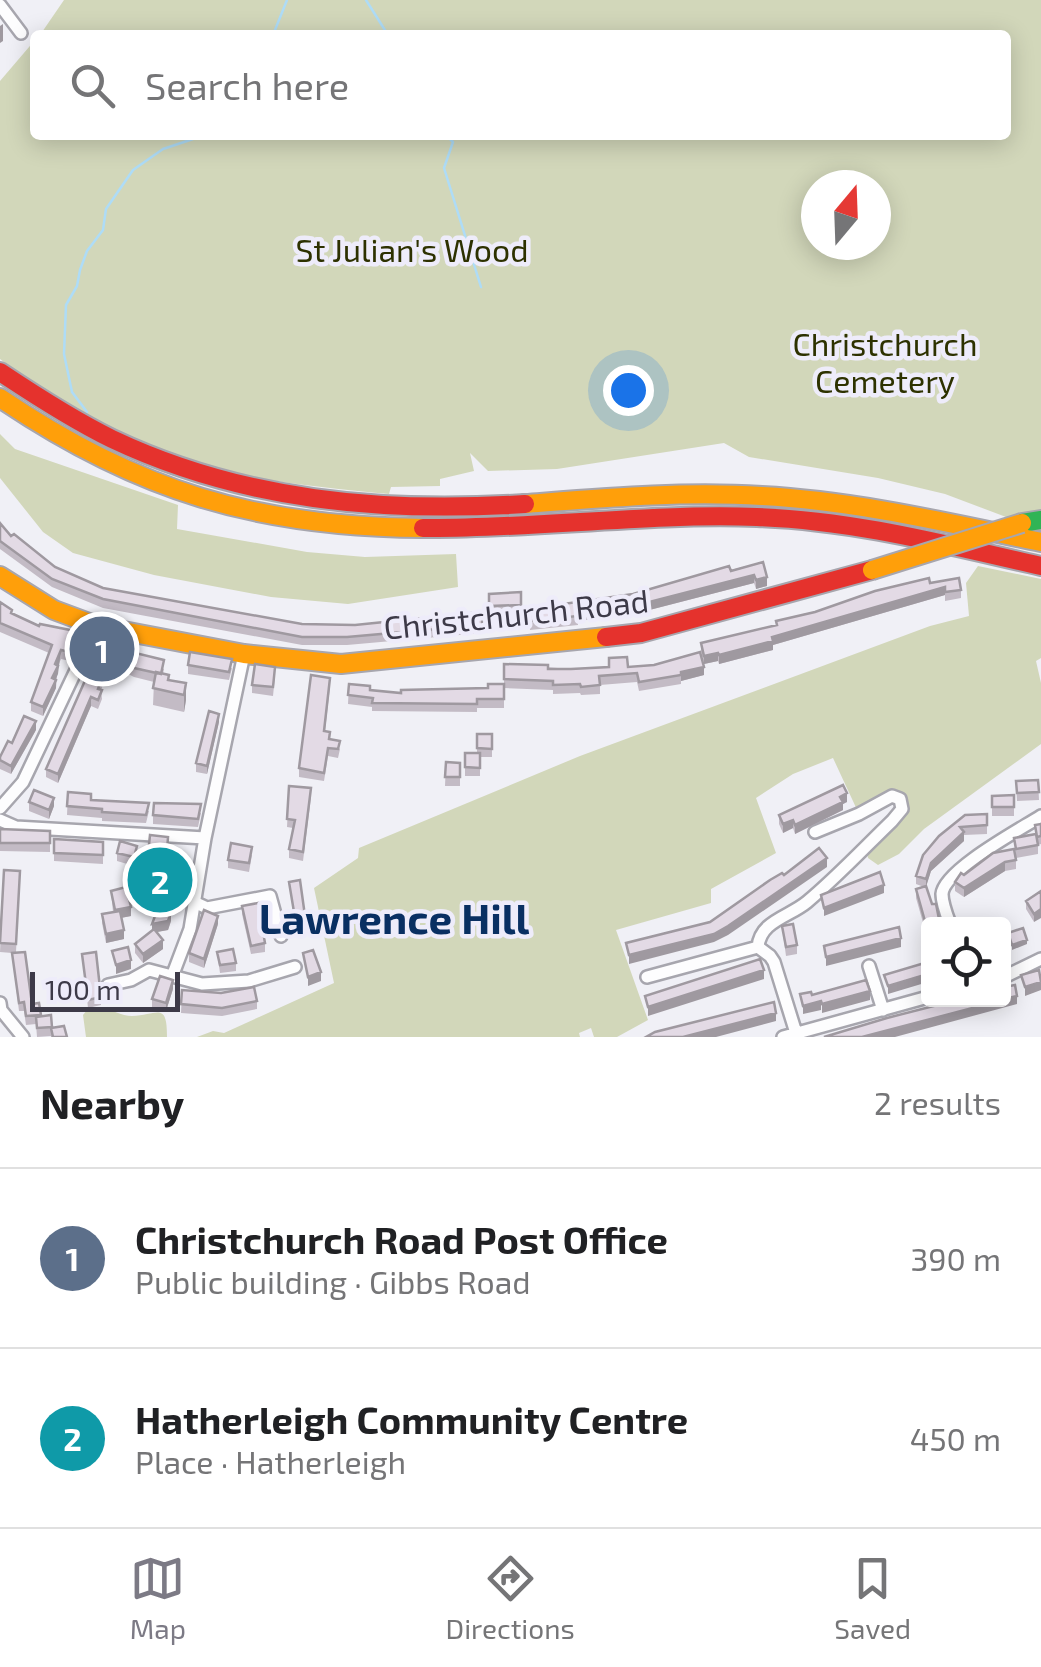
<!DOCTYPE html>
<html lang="en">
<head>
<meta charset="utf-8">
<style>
	:root { --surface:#fff; --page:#f6f6f6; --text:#202124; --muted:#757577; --line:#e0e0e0; --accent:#7c7a85 }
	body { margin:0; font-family:"Exo 2",sans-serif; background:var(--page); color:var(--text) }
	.controls { position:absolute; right:30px; bottom:30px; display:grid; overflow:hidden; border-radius:10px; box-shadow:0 5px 25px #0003 }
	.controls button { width:90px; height:90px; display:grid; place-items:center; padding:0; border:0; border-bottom:2px solid var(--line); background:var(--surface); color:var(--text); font:50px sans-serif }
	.compass { position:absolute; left:801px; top:170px; width:90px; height:90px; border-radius:50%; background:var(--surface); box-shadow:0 5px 25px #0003; rotate:19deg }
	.scale { position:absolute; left:30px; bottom:25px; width:150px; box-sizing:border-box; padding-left:10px; border:5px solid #3d3a48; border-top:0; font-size:28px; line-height:35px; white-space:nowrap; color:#3d3a48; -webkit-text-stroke:8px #eeecfa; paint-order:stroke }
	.you { position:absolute; left:628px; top:390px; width:35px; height:35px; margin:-25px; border:8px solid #fff; border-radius:50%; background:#1a73e8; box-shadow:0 0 0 15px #1a73e833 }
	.badge { display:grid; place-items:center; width:65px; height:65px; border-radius:50%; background:var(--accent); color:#fff; font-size:32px; font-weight:700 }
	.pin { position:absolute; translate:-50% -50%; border:5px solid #fff; box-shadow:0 2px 10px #0006 }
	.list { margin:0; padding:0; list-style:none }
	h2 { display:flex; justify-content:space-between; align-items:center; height:130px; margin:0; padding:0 40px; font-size:42px }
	h2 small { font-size:32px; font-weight:400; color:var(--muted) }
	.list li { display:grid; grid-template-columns:65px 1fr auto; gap:30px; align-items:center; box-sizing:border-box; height:180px; padding:0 40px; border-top:2px solid var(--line) }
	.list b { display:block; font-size:38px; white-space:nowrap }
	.list p { margin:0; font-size:32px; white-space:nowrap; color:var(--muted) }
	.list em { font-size:32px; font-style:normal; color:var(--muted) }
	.icon { flex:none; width:55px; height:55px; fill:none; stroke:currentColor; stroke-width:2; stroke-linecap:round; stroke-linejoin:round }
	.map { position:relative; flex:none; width:1041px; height:1037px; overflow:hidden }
	.search { position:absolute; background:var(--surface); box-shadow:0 5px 25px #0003; left:30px; right:30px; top:30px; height:110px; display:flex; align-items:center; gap:25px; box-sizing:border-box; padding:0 35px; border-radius:10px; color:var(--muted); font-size:38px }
	.sheet { height:490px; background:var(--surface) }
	nav { display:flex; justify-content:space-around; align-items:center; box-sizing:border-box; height:140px; border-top:2px solid var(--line); background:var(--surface); font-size:28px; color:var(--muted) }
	nav a { display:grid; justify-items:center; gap:5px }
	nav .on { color:var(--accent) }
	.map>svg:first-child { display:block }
</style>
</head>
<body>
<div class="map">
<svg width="1041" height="1037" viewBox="0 0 1041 1037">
	<rect width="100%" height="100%" fill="#f0f0f6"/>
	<path fill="#d2d7ba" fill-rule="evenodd" d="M64 0H1041V520L1022 523 945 494 878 478 749 457 724 443 557 469 488 471 470 453 474 471 440 479V486L391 487 389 494C328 488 264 482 205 467 134 448 58 403 0 359V81L35 40V135H1006V35H40ZM816 185H876V245H816Z
		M0 434 15 449 178 505 177 529 307 552 365 557 456 554 458 587 348 604 271 597 154 575 73 553 43 532 0 478Z
		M978 566 1041 579V658L1036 661 1041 683V744L924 829 899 854 878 865 868 858 866 846 892 821 900 799 859 814 833 758 793 774 756 798 776 853 711 889V903L616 930 648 1020 617 1037H594L591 1028 579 1033 580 1037H197L213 1031 224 1033 334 983 314 888 358 858 359 848 580 756 930 626 969 616 966 583Z
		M100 1007C110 1009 122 1016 132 1016 158 1015 167 1001 167 1037H86L83 1015 87 1010Z"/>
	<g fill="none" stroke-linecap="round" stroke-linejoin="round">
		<path stroke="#aedcf7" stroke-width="2.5" d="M366 0 388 35
			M273 35 287 0
			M446 135 453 142 444 168 481 287
			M87 412 72 392 64 354 66 305 77 286 80 270 87 251 103 230 106 209 133 170 163 149 193 139 196 135"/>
		<defs>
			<path id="street" d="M0 5 21 33
				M0 808 23 782 97 626
				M0 820 16 827 205 838 244 654
				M194 902 207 908 270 896 281 936
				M950 924C947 916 942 903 942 894 944 870 1021 829 1041 816
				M869 966 883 1010
				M173 974 190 929 205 838
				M647 977 758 947
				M1004 977 1041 959
				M108 985 131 980 149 970 202 984 249 981 295 967
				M0 1003 1 1010 23 1037
				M796 1033 774 962 770 956 758 947C760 921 789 917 807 902 837 877 864 848 892 821L902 809 900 799 892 796 859 814 815 832
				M783 1037 928 997"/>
			<path id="fast" d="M1022 523 1041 520"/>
			<path id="slow" d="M0 398C137 491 257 527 423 528
				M525 504C604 498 683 491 762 496 856 501 949 523 1041 542
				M0 576 54 610 97 626 244 654 341 664 606 637"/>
			<path id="jam" d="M0 372C36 396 73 420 112 439 243 501 382 513 525 504
				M423 528C534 529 645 513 757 517 853 520 947 545 1041 566
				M606 637 641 633 872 570"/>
		</defs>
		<use href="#street" stroke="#a7a6ae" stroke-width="16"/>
		<use href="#fast" stroke="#a7a6ae" stroke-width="22"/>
		<use href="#slow" stroke="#a7a6ae" stroke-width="22"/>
		<use href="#jam" stroke="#a7a6ae" stroke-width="22"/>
		<use href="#street" stroke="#fdfdfe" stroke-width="11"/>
		<use href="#fast" stroke="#30b455" stroke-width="18"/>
		<use href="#slow" stroke="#ff9f0a" stroke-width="18"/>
		<use href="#jam" stroke="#e5322d" stroke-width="18"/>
		<defs>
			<path id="slow-bridge" d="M872 570 1022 523"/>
		</defs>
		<use href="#slow-bridge" stroke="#a7a6ae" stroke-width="22" stroke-linecap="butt"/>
		<use href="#slow-bridge" stroke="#ff9f0a" stroke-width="18"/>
	</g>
	<path fill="#c3bbc5" d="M0 523 11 536 55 567 103 588 302 624 355 625 482 612V633L347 645H302L103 608 52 587 0 549Z
		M763 562 767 586 756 589 754 583 630 615 578 621V625L530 630 528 609 633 594Z
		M930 583 961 590V598L945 601V595L773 645V650L719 664 718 661 704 664 701 652V643L776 625V621Z
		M521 592V614L489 615V594Z
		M0 602 12 614 39 626 80 641 70 661 61 659 58 666 56 688 43 716 31 711V702L49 653 0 632Z
		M93 647 129 651 164 669 163 674 169 680 186 683V700L184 712 153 705 154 682 134 677 93 656Z
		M504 664 571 669 628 667 704 675 681 681V684L639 691 637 682 600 685V694L581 695 580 693 553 694V690L504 688V708H477V712L372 711V707L348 704 349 684 370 690 401 693 488 688 504 684Z
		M188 665 232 668 229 680 188 674Z
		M91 667 104 682 101 690 102 699 98 709 91 706 58 783 46 777V769Z
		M275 676 273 696 252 693V685Z
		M330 687 325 731 330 739 340 749 338 758 328 756 324 781 299 777V768Z
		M219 722 207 774 196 772V763Z
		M36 730 11 774 0 769V757Z
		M477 734H492V757H480V776H465V753H477Z
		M446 762 460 763V786H445Z
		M1038 780 1039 800 1017 801 1016 781Z
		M289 786 311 797 303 861 289 858V849L293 828 287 827Z
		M68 792 91 800 149 811 146 823 102 821V818L67 815Z
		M1014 795V816H992V796Z
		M29 802 54 806 49 819 29 811Z
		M847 802 843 804V810L795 834 793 828 783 833 779 824V815Z
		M201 813 198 827 153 824V815Z
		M987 814V834L964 835V841L931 871 926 886 928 940 916 898V889L924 887 916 884V876L939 836Z
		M1041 824V844L1038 845V854L1016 858 1014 838 1035 834V825Z
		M0 829 50 831V852L0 851Z
		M54 839 103 842V864L54 861Z
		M168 852 174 870 172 893 146 890V873Z
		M117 853 137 855 134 866 117 861Z
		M993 853 1016 860V869L1005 871 964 897 955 891V882Z
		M252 855 249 872 228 868V860Z
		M4 870 20 871 16 952 32 1004 41 1016 52 1028 67 1037H51V1036L37 1037 36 1024 26 1025 24 1011H19L12 953 0 952Z
		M289 882 312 926V934L290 938 288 919 294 918Z
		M111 891 131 916 121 918 124 939 106 943 102 923V914L113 912Z
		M1041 891 1034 922 1026 909V901Z
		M242 906 265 943V952L251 954 242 914Z
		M171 921 168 930 156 932 163 949 143 963 135 953V944Z
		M218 924 204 968 189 962V953Z
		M782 926 797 945V954L786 956Z
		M217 952 236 963V971L220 973Z
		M82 954 101 997V1005L88 1008Z
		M173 989 166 1011 152 1007V999Z
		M182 990 257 1001V1009L222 1016 181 1013Z"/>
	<path fill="#9f99a0" d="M3 24V41L0 43V26Z
		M754 575V583L630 615V607Z
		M767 577V586L756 589V580Z
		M945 587V595L773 645V650L719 664V655L772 637Z
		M80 632V641L70 661V652Z
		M61 650 58 674 53 685 56 680V688L43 716V707L55 664Z
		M718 653V661L704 664V656Z
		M704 667V675L681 681V672Z
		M186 683V700L184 712V695Z
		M91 697V706L58 783V774Z
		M219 714V722L207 774V766Z
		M36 721V730L11 774V766Z
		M847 793V802L843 804V810L795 834V825Z
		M54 798V806L49 819V810Z
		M793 820V828L783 833V824Z
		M964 832V841L931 871 926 887V879L931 863Z
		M827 858V867L728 935 714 942 629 964V955L714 934Z
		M1005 862V871L964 897V888Z
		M884 885V893L824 916V908Z
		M131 907V916L115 919V910Z
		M1041 909V918L1034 922V914Z
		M171 912V921L168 930 152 933V924Z
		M218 916V924L204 968V959Z
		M124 930V939L106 943V934Z
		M901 938V947L826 966V957Z
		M163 940V949L143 963V954Z
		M1027 940V944L1012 950V945Z
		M131 960V969L116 974V965Z
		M764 970V979L648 1016V1007Z
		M321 972V981L308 986V977Z
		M928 974V982L888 994V986Z
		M173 980V989L166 1011V1003Z
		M1041 982V990L1025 996V987Z
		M870 991V1000L822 1013V1004Z
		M1017 996V1004L895 1037H862Z
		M821 1001V1010L803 1014V1006Z
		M776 1013V1021L716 1037H683Z"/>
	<path fill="#e3dae5" stroke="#9f99a0" stroke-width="2.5" d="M0 523 11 536 14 534 55 567 103 588 302 624 355 625 482 612V625L347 637H302L103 599 52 579 0 541Z
		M763 562 767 577 756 580 754 575 630 607 577 613 578 616 530 621 528 609 633 594 729 566 731 571Z
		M929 578 930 583 959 578 961 590 945 592V587L772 637 773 641 719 655 718 653 704 656 701 643 777 625 776 621 815 612 875 591Z
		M521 592V605L489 606V594Z
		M0 602 12 610 11 613 39 626 40 624 80 632 70 652 61 650 55 664 58 666 52 678 56 680 43 707 31 702 52 645 0 623Z
		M99 633 129 647 127 651 164 660 161 674 134 668 93 647Z
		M190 652 232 659 229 672 188 665Z
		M700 652 704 667 681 672V675L639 682 637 673 599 676 600 685 581 687 580 684 553 685V681L504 679V664L548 665V669H571L609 667V658L627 657 628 667 654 665Z
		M255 664 275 667 273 687 252 685Z
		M91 667 104 673 98 689 102 690 98 700 91 697 58 774 46 769Z
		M156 672 169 675 168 680 186 683 184 695 153 688Z
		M311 675 330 678 324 731 330 732 329 739 340 741 338 749 328 748 324 773 299 768Z
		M349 684 370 686V690L401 693V690L488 688V684H504V699H477V704L372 703 373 698 348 695Z
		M209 711 219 714 207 766 196 763Z
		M24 716 36 721 11 766 0 760V757L8 741 12 743Z
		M477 734H492V749L477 748Z
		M465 753H480V768L465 767Z
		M446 762 460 763V777H445Z
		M1038 780 1039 792 1017 793 1016 781Z
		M843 785 847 793 840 797 843 802 795 825 793 820 783 824 779 815Z
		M289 786 311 788 303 852 289 849 295 820 287 819Z
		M34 790 54 798 49 810 29 802Z
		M68 792 91 794V800L149 803 146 815 102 812V809L67 806Z
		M1014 795V807H992V796Z
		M154 803 201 804 198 819 153 815Z
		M987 814V825L960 827 964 832 931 863 926 879 916 876 923 855 939 836 965 815Z
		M1041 824V836L1037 837 1035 825Z
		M0 829 50 831V843H0Z
		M1036 834 1038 845 1016 849 1014 838Z
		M150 835 168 837 167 852 174 853 172 876 146 873Z
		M54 839 103 842V855L54 853Z
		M120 841 137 846 134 857 117 853Z
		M231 843 252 847 249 863 228 860Z
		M819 848 827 858 728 926 714 934 629 955 626 943 710 922 770 880 782 873 784 875Z
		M1014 849 1016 860 1005 862 964 888 955 882 961 873 964 875 993 853Z
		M4 870 20 871 16 944 0 943Z
		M880 872 884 885 824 908 821 895Z
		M300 880 305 916 310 915 312 926 290 930 288 919 295 918 289 882Z
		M926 886 932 904H936L940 924H928V932L916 889Z
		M126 887 131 907 115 910 111 891Z
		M1041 891V909L1034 914 1026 901Z
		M258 903 265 943 251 946 242 906Z
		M158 908 171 912 168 921 152 924Z
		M204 910 218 916 204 959 189 953Z
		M120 911 124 930 106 934 102 914Z
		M793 924 797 945 786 947 782 926Z
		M899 927 901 938 826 957 824 946Z
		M1023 928 1027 940 1012 945 1008 933Z
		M154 929 163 940 143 954 135 944Z
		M128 947 131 960 116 965 112 951Z
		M233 949 236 963 220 965 217 952Z
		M313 950 321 972 308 977 303 953Z
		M25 952 32 1004 39 1003 41 1015 26 1016 24 1002 19 1003 12 953Z
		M96 952 101 997 88 1000 82 954Z
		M760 959 764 970 648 1007 645 996Z
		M928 962V974L888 986 884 975Z
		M1039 970 1041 982 1025 987 1021 975Z
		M160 976 173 980 166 1003 152 999Z
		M866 980 870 991 822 1004 821 1001 803 1006 800 994 811 992 812 995Z
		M1015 985 1017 996 1004 999V987Z
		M254 987 257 1001 222 1008 181 1004 182 990 221 993Z
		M957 1000H1003L862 1037H824L887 1018Z
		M774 1002 776 1013 683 1037H646L655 1032Z
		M51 1015 52 1027 37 1028 36 1017Z
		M64 1026 67 1037H53L51 1028Z"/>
	<g text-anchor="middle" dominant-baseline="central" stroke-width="9" stroke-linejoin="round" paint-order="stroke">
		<g font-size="32" fill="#2d3100" stroke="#eeecfa">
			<text x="412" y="249">St Julian's Wood</text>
			<text x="885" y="343">Christchurch<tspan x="885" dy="37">Cemetery</tspan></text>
		</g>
		<g font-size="32" fill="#3d3a48" stroke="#eeecfa">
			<text transform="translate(516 613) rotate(-6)">Christchurch Road</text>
		</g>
		<g font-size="42" font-weight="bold" fill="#092f62" stroke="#eeecfa">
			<text x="394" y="917">Lawrence Hill</text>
		</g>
	</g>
</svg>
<div class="controls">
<button><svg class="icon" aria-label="locate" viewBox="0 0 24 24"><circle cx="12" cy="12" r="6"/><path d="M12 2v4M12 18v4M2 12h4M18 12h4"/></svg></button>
</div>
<svg class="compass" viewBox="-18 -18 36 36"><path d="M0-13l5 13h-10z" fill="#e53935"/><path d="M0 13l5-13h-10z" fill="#757577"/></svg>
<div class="scale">100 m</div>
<div class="you"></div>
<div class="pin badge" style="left:102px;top:649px;background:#5c6f8a">1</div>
<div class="pin badge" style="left:160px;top:880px;background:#0f9aa8">2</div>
<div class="search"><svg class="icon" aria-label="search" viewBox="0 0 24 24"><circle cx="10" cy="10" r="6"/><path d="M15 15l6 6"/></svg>Search here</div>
</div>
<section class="sheet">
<h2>Nearby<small>2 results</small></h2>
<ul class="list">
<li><span class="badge" style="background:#5c6f8a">1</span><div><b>Christchurch Road Post Office</b><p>Public building · Gibbs Road</p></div><em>390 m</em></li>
<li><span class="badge" style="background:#0f9aa8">2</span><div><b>Hatherleigh Community Centre</b><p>Place · Hatherleigh</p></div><em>450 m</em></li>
</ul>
</section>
<nav>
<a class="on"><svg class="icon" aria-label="map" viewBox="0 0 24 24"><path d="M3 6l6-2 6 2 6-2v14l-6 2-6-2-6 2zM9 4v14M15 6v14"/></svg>Map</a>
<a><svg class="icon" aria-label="directions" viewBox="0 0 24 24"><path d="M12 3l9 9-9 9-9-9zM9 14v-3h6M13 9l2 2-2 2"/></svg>Directions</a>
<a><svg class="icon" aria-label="saved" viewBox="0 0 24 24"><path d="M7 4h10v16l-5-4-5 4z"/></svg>Saved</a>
</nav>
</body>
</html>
